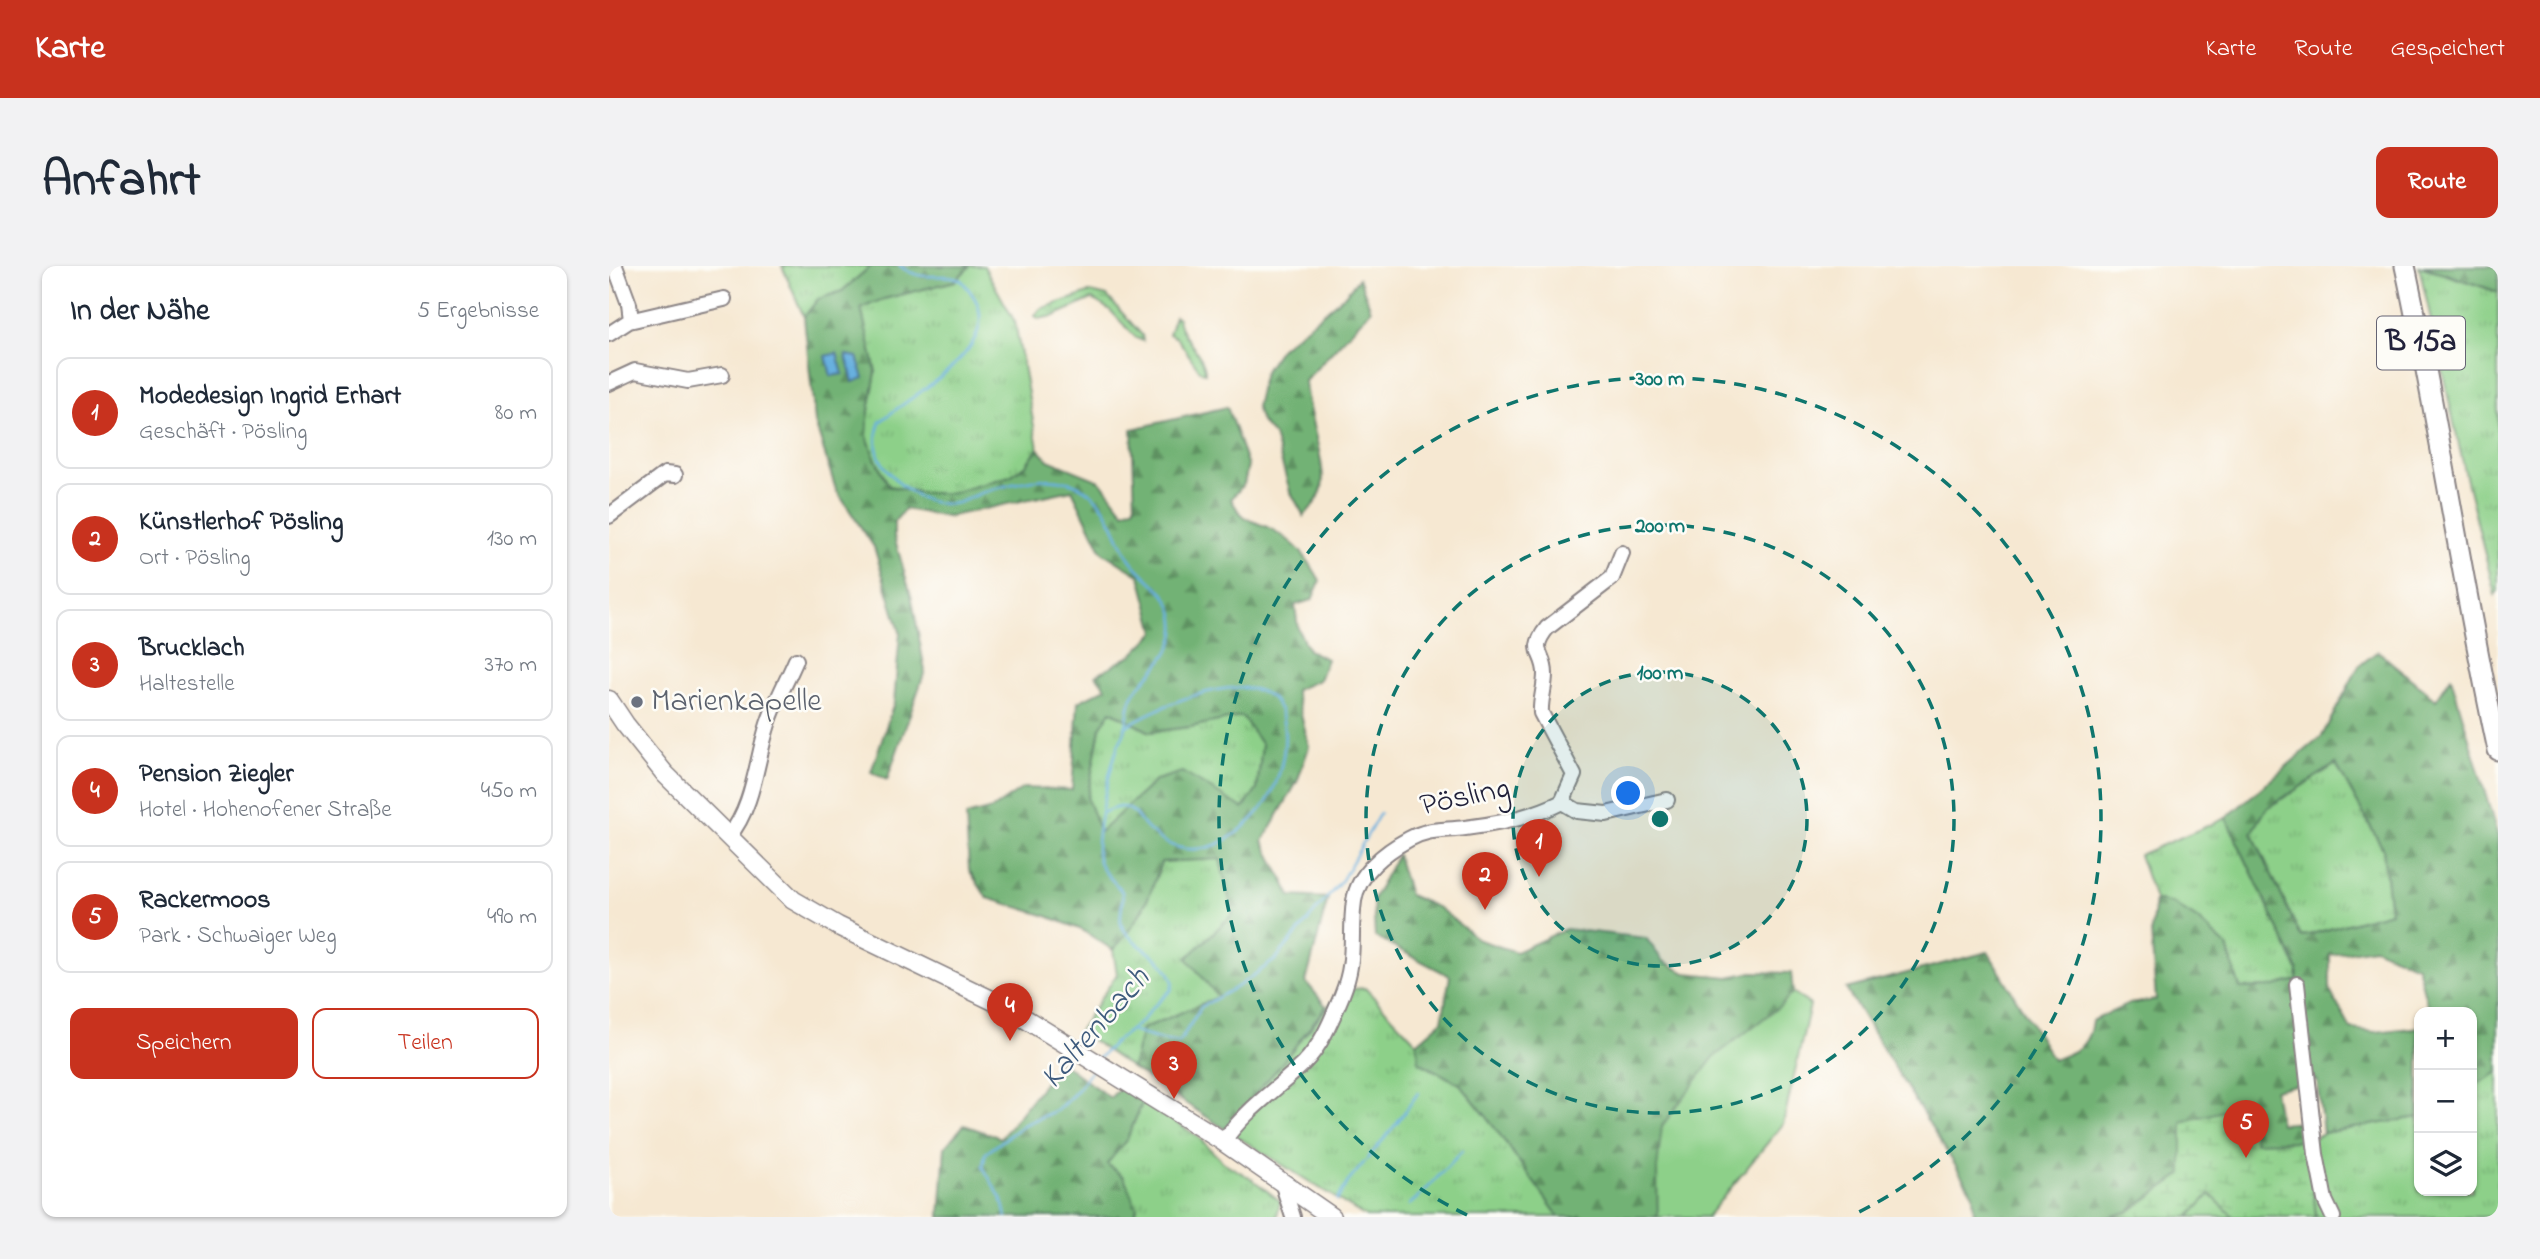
<!DOCTYPE html>
<html lang="de">
<head>
<meta charset="utf-8">
<style>
	:root { --surface:#fff; --page:#f2f2f3; --text:#1f2937; --muted:#747a83; --line:#e0e1e3; --accent:#c8321e }
	body { margin:0; font-family:"Indie Flower",sans-serif; background:var(--page); color:var(--text) }
	.controls { position:absolute; right:21px; bottom:21px; display:grid; overflow:hidden; border-radius:14px; box-shadow:0 2px 5px #0004 }
	.controls button { width:63px; height:63px; display:grid; place-items:center; padding:0; border:0; border-bottom:2px solid var(--line); background:var(--surface); color:var(--text); font:35px sans-serif }
	.you { position:absolute; left:1020px; top:528px; width:24px; height:24px; margin:-18px; border:5px solid #fff; border-radius:50%; background:#1a73e8; box-shadow:0 0 0 10px #1a73e833 }
	.badge { display:grid; place-items:center; width:46px; height:46px; border-radius:50%; background:var(--accent); color:#fff; font-size:23px; font-weight:700 }
	.pin { position:absolute; translate:-50% -58px; filter:drop-shadow(0 2px 4px #0008) }
	.pin::after { content:''; position:absolute; top:37px; width:24px; height:21px; background:inherit; clip-path:polygon(0 0,100% 0,50% 100%) }
	.list { margin:0; padding:0; list-style:none }
	h2 { display:flex; justify-content:space-between; align-items:center; height:91px; margin:0; padding:0 28px; font-size:30px }
	h2 small { font-size:23px; font-weight:400; color:var(--muted) }
	.list li { display:grid; grid-template-columns:46px 1fr auto; gap:21px; align-items:center; box-sizing:border-box; height:112px; margin:0 14px 14px; padding:0 14px; border:2px solid var(--line); border-radius:14px }
	.list b { display:block; font-size:26px; white-space:nowrap }
	.list p { margin:0; font-size:23px; white-space:nowrap; color:var(--muted) }
	.list em { font-size:23px; font-style:normal; color:var(--muted) }
	.actions { display:flex; gap:14px; padding:21px 28px }
	.actions a { flex:1; padding:16px 0; border:2px solid var(--accent); border-radius:14px; text-align:center; font-size:24px; color:var(--accent) }
	.actions .main { background:var(--accent); color:#fff }
	.icon { flex:none; width:38px; height:38px; fill:none; stroke:currentColor; stroke-width:2; stroke-linecap:round; stroke-linejoin:round }
	.map { position:relative; flex:none; width:1889px; height:951px; overflow:hidden; border-radius:14px }
	header { display:flex; align-items:center; gap:42px; box-sizing:border-box; height:98px; padding:0 35px; background:var(--accent); color:#fff }
	header strong { font-size:33px }
	nav { display:flex; gap:38px; margin-inline-start:auto; font-size:24px }
	.intro { display:flex; align-items:center; justify-content:space-between; box-sizing:border-box; height:168px; padding:0 42px }
	h1 { margin:0; font-size:49px }
	.button { padding:18px 32px; border-radius:14px; background:var(--accent); color:#fff; font-size:24px; font-weight:700 }
	main { display:flex; gap:42px; padding:0 42px }
	aside { flex:1; background:var(--surface); border-radius:14px; box-shadow:0 2px 5px #0004 }
	.map>svg:first-child { display:block }
</style>
</head>
<body>
<header>
<strong>Karte</strong>
<nav><a>Karte</a><a>Route</a><a>Gespeichert</a></nav>
</header>
<div class="intro"><h1>Anfahrt</h1><a class="button">Route</a></div>
<main>
<aside>
<h2>In der Nähe<small>5 Ergebnisse</small></h2>
<ul class="list">
<li><span class="badge">1</span><div><b>Modedesign Ingrid Erhart</b><p>Geschäft · Pösling</p></div><em>80 m</em></li>
<li><span class="badge">2</span><div><b>Künstlerhof Pösling</b><p>Ort · Pösling</p></div><em>130 m</em></li>
<li><span class="badge">3</span><div><b>Brucklach</b><p>Haltestelle</p></div><em>370 m</em></li>
<li><span class="badge">4</span><div><b>Pension Ziegler</b><p>Hotel · Hohenofener Straße</p></div><em>450 m</em></li>
<li><span class="badge">5</span><div><b>Rackermoos</b><p>Park · Schwaiger Weg</p></div><em>490 m</em></li>
</ul>
<div class="actions"><a class="main">Speichern</a><a>Teilen</a></div>
</aside>
<div class="map">
<svg width="1889" height="951" viewBox="0 0 1889 951">
	<defs>
		<pattern id="grass-tufts" width="24" height="20" patternUnits="userSpaceOnUse" patternTransform="scale(1.75)"><rect width="24" height="20" fill="#8dd089"/><path d="M3 7l-1-3M5 7V3M7 7l1-3M15 17l-1-3M17 17v-4M19 17l1-3" fill="none" stroke="#79b277"/></pattern>
		<pattern id="forest-firs" width="22" height="20" patternUnits="userSpaceOnUse" patternTransform="scale(1.75)"><rect width="22" height="20" fill="#72b275"/><path d="M5 1l3.5 6h-7zM16 11l3.5 6h-7z" fill="#5d9061"/></pattern>
		<pattern id="wetland-marsh" width="20" height="14" patternUnits="userSpaceOnUse" patternTransform="scale(1.75)"><rect width="20" height="14" fill="#8dd089"/><path d="M1 5h8M5 5V1M11 12h8M15 12V8" fill="none" stroke="#79b277"/></pattern>
	</defs>
	<rect width="100%" height="100%" fill="#fdfcf7"/>
	<filter id="ink" filterUnits="userSpaceOnUse"><feTurbulence type="fractalNoise" baseFrequency=".0143" numOctaves="2"/><feDisplacementMap in="SourceGraphic" scale="14" xChannelSelector="R" yChannelSelector="G"/><feConvolveMatrix kernelMatrix="1 2 1 2 8 2 1 2 1" color-interpolation-filters="sRGB"/></filter>
	<filter id="wash" filterUnits="userSpaceOnUse"><feTurbulence type="fractalNoise" baseFrequency=".00686" numOctaves="4" result="noise"/><feDisplacementMap in="SourceGraphic" scale="28" xChannelSelector="R" yChannelSelector="G"/><feGaussianBlur stdDeviation="1.57" result="paint"/><feColorMatrix in="noise" values="0 0 0 0 0 0 0 0 0 0 0 0 0 0 0 0 0 1.4 0 .05"/><feComposite in="paint" operator="in"/></filter>
	<g filter="url(#wash)">
		<rect width="100%" height="100%" fill="#f6e8d2"/>
		<path fill="url(#grass-tufts)" stroke="#587962" stroke-width="2" d="M173 0H262L233 25 209 33 195 51Z
			M361 0H375L406 56 429 182 417 199 401 210 343 227H314L280 220 265 190 258 170 259 150 267 106 252 42 275 33 346 15Z
			M1810 0 1889 26V325L1886 329 1857 211Z
			M566 50 569 52C571 72 597 89 596 107L591 105 568 72 560 68Z
			M501 445 541 466 581 461 633 450 653 479 648 524 634 543 547 514 491 567 478 533 491 462Z
			M1727 498 1774 583 1781 646 1692 671 1643 567 1657 543Z
			M1617 552 1689 704 1688 714 1662 721 1631 722 1618 681 1588 653 1564 638 1546 634 1530 589Z
			M611 592 624 648 610 731 533 763 523 802 470 765 508 708 504 684C531 653 540 635 552 596Z
			M756 722 808 777 810 796 851 818 878 851 950 951H757L616 863 733 724Z
			M1889 806V951H1707L1699 875 1714 867 1810 851V925H1863V821Z
			M534 835 588 870 614 896 643 913 671 935 668 951H525L528 942 497 898 518 873Z
			M1601 928 1625 951H1580Z"/>
		<path fill="url(#forest-firs)" stroke="#4a6a58" stroke-width="2" fill-rule="evenodd" d="M262 0H361L346 15 275 33 252 42 267 106 259 150 258 170 265 190 280 220 314 227H343L401 210 417 199 429 182 439 194 491 215 515 246 526 241 523 163 618 141 639 200 635 218 622 233C636 259 643 252 666 265 689 279 699 292 711 315L703 334 686 339 689 363 699 384 718 393 710 414 686 424 700 481 688 516 654 575 682 630 719 632 697 716 717 740 670 801 616 863 523 802 533 763 609 731 578 692 624 648 611 593 552 596C540 635 531 653 504 684L473 664 438 650 378 632 360 604 357 550 383 543 414 522 463 524 469 436 497 422 487 409 524 388 546 366 531 310 493 286 463 224 338 251 296 243 285 256V270L303 333 316 405 278 514 262 506 285 437 291 366 265 281 227 224 206 156 195 51 209 33 233 25ZM502 445 541 466 581 461 633 450 653 479 648 524 634 542 573 506 547 514 491 566 478 533 491 462Z
			M1814 0H1889V26Z
			M750 12 762 44 696 115C697 145 718 198 713 222 711 233 702 242 695 250L681 225 665 170 652 156 647 141 655 106 671 83 736 29Z
			M1769 385 1827 434 1842 411 1889 571V806L1863 821V746H1820L1808 700 1765 682 1721 689V725L1742 763 1766 766 1810 761V851L1714 867 1708 814 1665 824 1671 858 1694 856 1699 875 1646 876 1636 840 1573 856V908L1519 946 1500 951H1365L1364 928 1237 723 1379 686 1444 794C1468 784 1479 783 1483 755L1520 738 1547 734 1542 665 1546 634 1564 638 1588 653 1618 681 1631 722 1662 721 1688 714 1689 704 1617 552 1713 470 1750 400ZM1727 498 1774 583 1781 646 1692 671 1643 567 1657 543Z
			M788 589 800 629 830 642 870 674 907 686 957 663 1037 672 1054 695 1076 707 1120 711 1143 706 1182 707 1184 726 1048 903 1049 951H950L878 851 851 818 810 796 808 777 833 755 841 710 766 671 764 633Z
			M452 796 501 832 512 821 534 835 518 873 498 898 515 911 528 942 525 951H331L336 881 355 859 392 872Z"/>
		<path fill="url(#wetland-marsh)" stroke="#587962" stroke-width="2" d="M482 26 498 30 533 69 534 75 527 72 501 44 483 33 445 50 429 53 426 50 431 43Z
			M1636 839 1646 876 1699 875 1707 951H1625L1601 928 1580 951H1500L1519 946 1573 908V856Z"/>
		<path fill="#8dd089" stroke="#587962" stroke-width="2" d="M1184 726 1201 739 1174 858 1098 951H1049L1048 903 1053 860 1105 791 1172 739Z"/>
		<path fill="#68b0df" stroke="#45698d" stroke-width="2" d="M228 87 234 108 222 110 217 90Z
			M237 89 248 91 255 112 244 116Z"/>
		<g fill="none" stroke-linecap="round" stroke-linejoin="round">
			<path stroke="#68b0df" stroke-width="2.5" d="M291 0C315 19 337 4 352 14 357 19 361 25 365 31 396 83 302 128 271 156 264 173 267 191 279 205 296 225 319 242 348 237 356 235 364 230 372 227 415 214 464 199 494 241 505 256 510 276 521 293 536 315 564 325 566 356 569 388 540 404 525 428 517 440 520 455 515 468 513 473 509 478 508 483 501 504 484 571 489 592 492 606 505 614 513 626 516 638 507 653 515 664 530 685 557 690 564 716L562 724 543 742 533 755 507 775 490 792
				M493 547C499 545 507 540 513 541 523 541 528 551 533 557 554 581 579 590 609 578 626 570 642 556 654 541 673 518 690 447 657 428 623 408 547 441 516 461
				M522 765 552 774 570 777 592 741 631 719 666 694 733 614 771 547
				M728 934 739 916 787 858 809 827
				M800 939 814 927 853 885
				M397 951 393 934 374 901 376 888 414 859 448 844 467 826 483 804"/>
		</g>
	</g>
	<g filter="url(#ink)">
		<g fill="none" stroke-linecap="round" stroke-linejoin="round">
			<defs>
				<path id="minor" d="M6 0 20 38 22 54
					M0 68 20 55 115 33
					M0 117 26 105 79 115 113 109
					M0 250 56 208 66 209
					M953 536 968 545 997 548 1058 534
					M120 570C145 540 147 495 159 458 166 436 178 415 187 394
					M1688 718 1707 888 1716 934 1724 951
					M614 876C635 845 667 824 694 798 713 779 723 753 733 729 748 692 740 671 745 635 749 607 776 586 800 573 820 562 834 565 856 562 889 558 924 551 953 536L965 509 932 447C931 434 936 422 936 408 936 386 919 386 938 362L1003 312 1013 287
					M673 916 684 951"/>
				<path id="major" d="M0 434 16 458 56 508 184 634 229 660 397 741 612 874 723 951"/>
				<path id="highway" d="M1796 0C1831 161 1854 324 1889 484"/>
			</defs>
			<use href="#minor" stroke="#8c8586" stroke-width="18"/>
			<use href="#major" stroke="#8c8586" stroke-width="21"/>
			<use href="#highway" stroke="#8c8586" stroke-width="23"/>
			<use href="#minor" stroke="#fff" stroke-width="14"/>
			<use href="#major" stroke="#fff" stroke-width="18"/>
			<use href="#highway" stroke="#fff" stroke-width="19"/>
		</g>
	</g>
	<circle cx="1051" cy="553" r="147" fill="#0f766e" fill-opacity=".12"/>
	<g fill="none" stroke="#0f766e" stroke-width="3.5" stroke-dasharray="12 9">
		<circle cx="1051" cy="553" r="147"/>
		<circle cx="1051" cy="553" r="294"/>
		<path d="M858 949A441 441 0 1 1 1244 949"/>
	</g>
	<circle fill="#6b7280" stroke="#fdfcf7" stroke-width="2.5" cx="28" cy="436" r="7"/>
	<g text-anchor="middle" dominant-baseline="central" stroke-width="5" stroke-linejoin="round" paint-order="stroke">
		<rect fill="#fdfcf7" stroke="#646373" stroke-width="2" x="1768" y="50.5" width="88" height="53" rx="5"/>
		<g font-size="30" font-weight="bold" fill="#22223b">
			<text x="1812" y="77">B 15a</text>
		</g>
		<g font-size="32" fill="#5b616d" stroke="#fdfcf7" text-anchor="start">
			<text x="42" y="436">Marienkapelle</text>
		</g>
		<g font-size="32" fill="#22223b" stroke="#fdfcf7">
			<text transform="translate(856 532) rotate(-12)">Pösling</text>
		</g>
		<g font-size="33" font-style="italic" fill="#3e5b7d" stroke="#fdfcf7">
			<text transform="translate(487 763) rotate(-49)">Kaltenbach</text>
		</g>
	</g>
	<circle cx="1051" cy="553" r="10" fill="#0f766e" stroke="#fdfcf7" stroke-width="3.5"/>
	<g font-size="21" text-anchor="middle" font-weight="bold" fill="#0f766e" stroke="#fdfcf7" stroke-width="5" stroke-linejoin="round" paint-order="stroke">
		<text x="1051" y="119">300 m</text>
		<text x="1051" y="266">200 m</text>
		<text x="1051" y="413">100 m</text>
	</g>
</svg>
<div class="controls">
<button>+</button>
<button>−</button>
<button><svg class="icon" aria-label="layers" viewBox="0 0 24 24"><path d="M12 4l9 5-9 5-9-5zM3 14l9 5 9-5"/></svg></button>
</div>
<div class="you"></div>
<div class="pin badge" style="left:930px;top:611px">1</div>
<div class="pin badge" style="left:876px;top:644px">2</div>
<div class="pin badge" style="left:565px;top:833px">3</div>
<div class="pin badge" style="left:401px;top:775px">4</div>
<div class="pin badge" style="left:1637px;top:892px">5</div>
</div>
</main>
</body>
</html>
